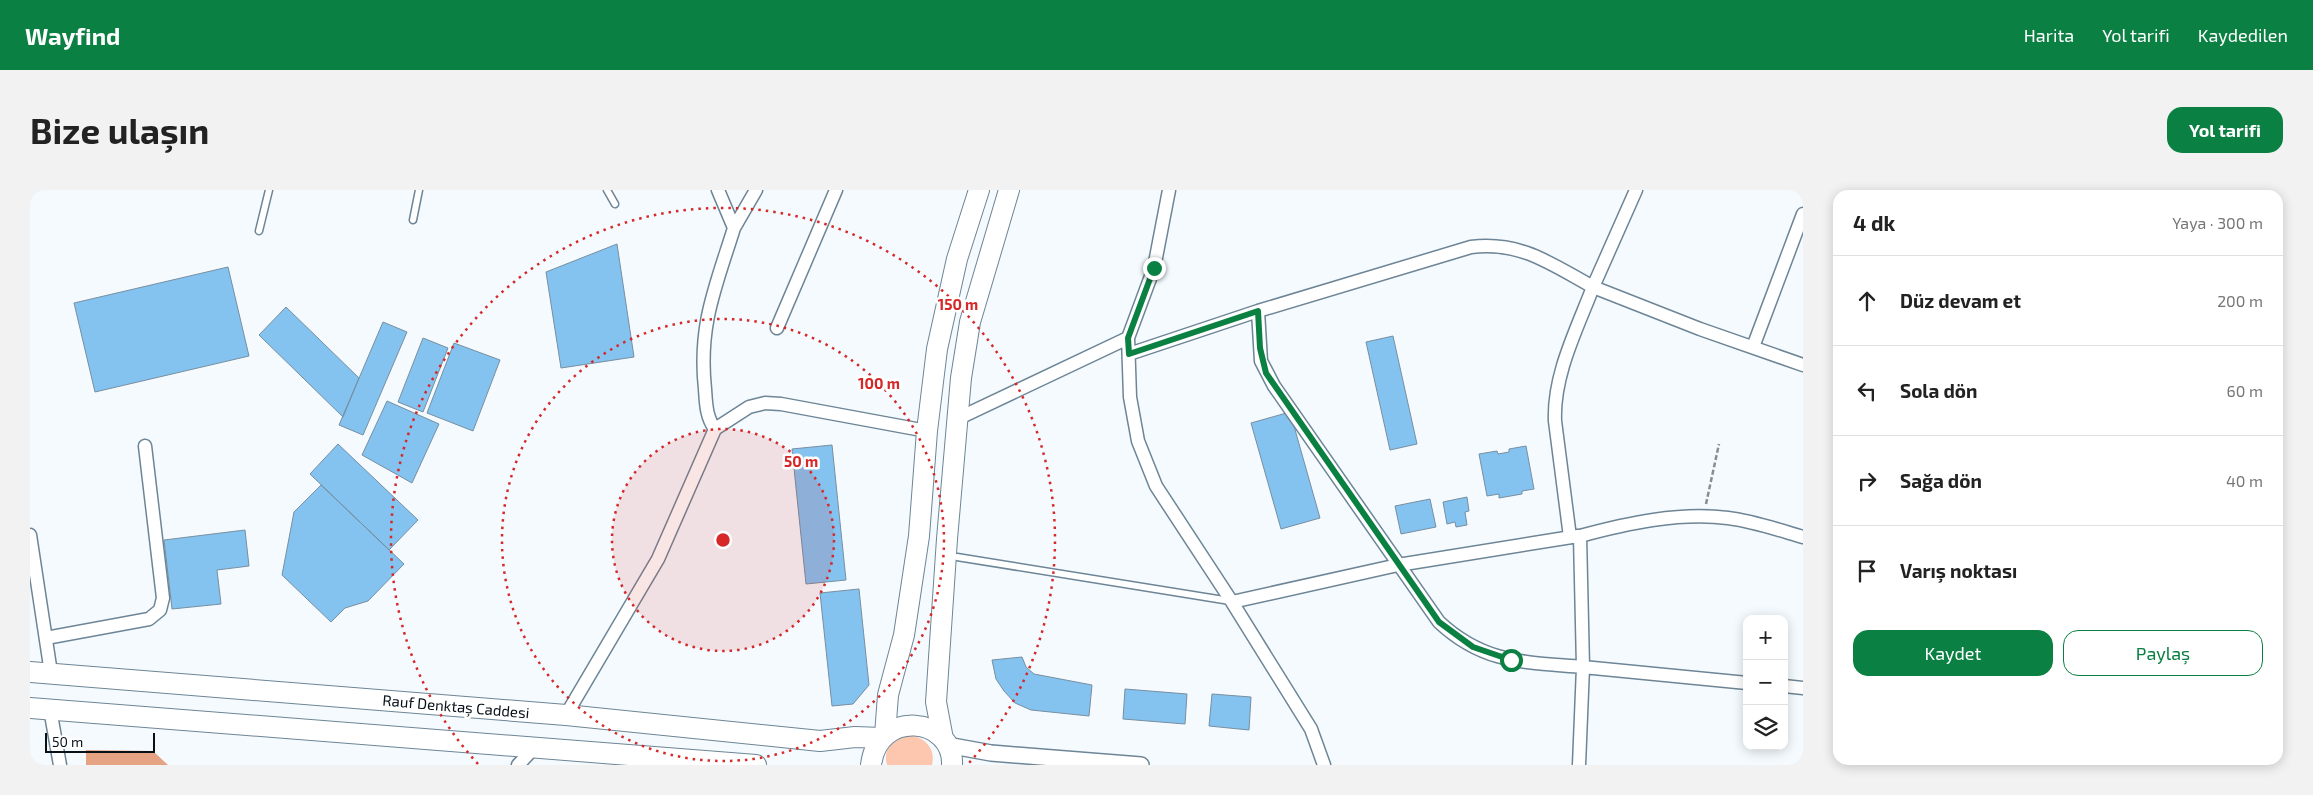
<!DOCTYPE html>
<html lang="tr">
<head>
<meta charset="utf-8">
<style>
	:root { --surface:#fff; --page:#f2f2f2; --text:#222; --muted:#767676; --line:#e0e0e0; --accent:#0b8043 }
	body { margin:0; font-family:"Exo 2",sans-serif; background:var(--page); color:var(--text) }
	.controls { position:absolute; right:15px; bottom:15px; display:grid; overflow:hidden; border-radius:10px; box-shadow:0 2px 12px #0003 }
	.controls button { width:45px; height:45px; display:grid; place-items:center; padding:0; border:0; border-bottom:1px solid var(--line); background:var(--surface); color:var(--text); font:25px sans-serif }
	.scale { position:absolute; left:15px; bottom:12px; width:110px; box-sizing:border-box; padding-left:5px; border:2px solid #081117; border-top:0; font-size:14px; line-height:18px; white-space:nowrap; color:#081117; -webkit-text-stroke:4px #fff; paint-order:stroke }
	.stop { position:absolute; width:15px; height:15px; margin:-11px; border:4px solid #0b8043; border-radius:50%; background:#fff }
	.stop.end { background:#0b8043; border-color:#fff; box-shadow:0 1px 5px #0008 }
	.list { margin:0; padding:0; list-style:none }
	h2 { display:flex; justify-content:space-between; align-items:center; height:65px; margin:0; padding:0 20px; font-size:21px }
	h2 small { font-size:16px; font-weight:400; color:var(--muted) }
	.list li { display:grid; grid-template-columns:32px 1fr auto; gap:15px; align-items:center; box-sizing:border-box; height:90px; padding:0 20px; border-top:1px solid var(--line) }
	.list b { display:block; font-size:19px; white-space:nowrap }
	.list em { font-size:16px; font-style:normal; color:var(--muted) }
	.actions { display:flex; gap:10px; padding:15px 20px }
	.actions a { flex:1; padding:11px 0; border:1px solid var(--accent); border-radius:15px; text-align:center; font-size:18px; color:var(--accent) }
	.actions .main { background:var(--accent); color:#fff }
	.icon { flex:none; width:28px; height:28px; fill:none; stroke:currentColor; stroke-width:2; stroke-linecap:round; stroke-linejoin:round }
	.map { position:relative; flex:none; width:1773px; height:575px; overflow:hidden; border-radius:15px }
	header { display:flex; align-items:center; gap:30px; box-sizing:border-box; height:70px; padding:0 25px; background:var(--accent); color:#fff }
	header strong { font-size:24px }
	nav { display:flex; gap:28px; margin-inline-start:auto; font-size:18px }
	.intro { display:flex; align-items:center; justify-content:space-between; box-sizing:border-box; height:120px; padding:0 30px }
	h1 { margin:0; font-size:35px }
	.button { padding:12px 22px; border-radius:15px; background:var(--accent); color:#fff; font-size:18px; font-weight:700 }
	main { display:flex; gap:30px; padding:0 30px }
	aside { flex:1; background:var(--surface); border-radius:15px; box-shadow:0 2px 12px #0003 }
	.map>svg:first-child { display:block }
</style>
</head>
<body>
<header>
<strong>Wayfind</strong>
<nav><a>Harita</a><a>Yol tarifi</a><a>Kaydedilen</a></nav>
</header>
<div class="intro"><h1>Bize ulaşın</h1><a class="button">Yol tarifi</a></div>
<main>
<div class="map">
<svg width="1773" height="575" viewBox="0 0 1773 575">
	<rect width="100%" height="100%" fill="#f4fafe"/>
	<path fill="#fcc7ae" d="M880 545C895 548 906 558 902 575H857C852 557 865 550 880 545Z"/>
	<path fill="#e5a383" d="M56 560 123 561 138 575H56Z"/>
	<path fill="#84c2ef" stroke="#778fa1" d="M587 54 604 167 531 178 516 82Z
		M198 77 219 166 65 202 44 113Z
		M256 117 329 188 313 227 229 145Z
		M353 132 377 142 333 245 309 235Z
		M1363 146 1387 254 1360 260 1336 152Z
		M393 148 418 158 393 222 368 212Z
		M424 153 470 170 443 241 397 223Z
		M357 211 409 234 382 293 332 265Z
		M1260 222 1290 328 1251 339 1221 233Z
		M308 254 388 330 359 360 280 284Z
		M802 255 816 390 776 394 762 259Z
		M1496 256 1504 299 1492 301V304L1469 308V304L1457 306 1449 264 1467 261 1468 264 1479 262V259Z
		M291 295 374 374 338 411 315 418 301 432 252 385 264 322Z
		M1437 307 1439 321 1435 322 1437 335 1426 337 1425 332 1417 334 1413 312Z
		M1400 309 1406 337 1371 344 1365 316Z
		M215 340 219 376 187 380 191 414 142 419 134 350Z
		M829 399 839 495 823 514 802 516 790 403Z
		M992 467 996 477 1004 484 1062 495 1059 526 1001 520 985 513 974 501 966 489 962 470Z
		M1095 499 1157 504 1155 534 1093 529Z
		M1182 504 1221 507 1219 540 1179 536Z"/>
	<g fill="none" stroke-linecap="round" stroke-linejoin="round">
		<defs>
			<path id="service" d="M577 0 585 14
				M383 30 389 0
				M229 41 239 0
				M927 367 1200 411"/>
			<path id="minor" d="M1139 0 1124 78 1098 148 1100 207 1108 251 1126 296 1202 412 1281 539 1294 575
				M704 38 726 0
				M1228 121 1231 171 1244 196 1409 432C1454 474 1495 472 1553 477L1550 346C1598 333 1649 322 1698 328 1723 331 1749 340 1773 347
				M747 138 806 0
				M1723 157 1773 24
				M1099 164 1228 121 1441 57C1491 51 1521 74 1563 97L1606 0
				M927 229 1098 148
				M685 239C676 227 676 213 675 199 668 135 686 96 704 38L688 0
				M0 345 21 483
				M1540 347 1525 231C1523 185 1547 139 1563 97L1670 139 1773 175
				M1202 412 1368 375 1548 346
				M16 448 119 429 130 420 133 408 115 256
				M1754 496 1773 498
				M20 519 30 575
				M536 525 628 369 685 239 719 217 735 213 751 214 897 241
				M488 575 504 558
				M1549 575 1553 477 1717 493"/>
			<path id="tertiary" d="M917 555 961 563 1111 575"/>
			<path id="primary" d="M0 482 536 525 790 551 825 547 852 548
				M0 518 726 575
				M855 545 858 505 874 445 889 346 897 241 907 159 927 69 949 0
				M913 549 906 512 917 349 931 188 940 132 979 0
				M841 575C848 518 924 527 922 575"/>
		</defs>
		<use href="#service" stroke="#6d8596" stroke-width="9"/>
		<use href="#minor" stroke="#6d8596" stroke-width="15"/>
		<use href="#tertiary" stroke="#6d8596" stroke-width="18"/>
		<use href="#primary" stroke="#6d8596" stroke-width="22"/>
		<path stroke="#878e93" stroke-width="2.5" stroke-dasharray="5 2.5" stroke-linecap="butt" d="M1676 314 1689 254"/>
		<use href="#service" stroke="#fff" stroke-width="6"/>
		<use href="#minor" stroke="#fff" stroke-width="12"/>
		<use href="#tertiary" stroke="#fff" stroke-width="15"/>
		<use href="#primary" stroke="#fff" stroke-width="20"/>
	</g>
	<g fill="none" stroke-linecap="round" stroke-linejoin="round">
		<path stroke="#0b8043" stroke-width="6" d="M1124 78 1098 148 1099 164 1228 121 1230 158 1236 183 1409 432 1443 457 1481 470"/>
	</g>
	<circle cx="693" cy="350" r="111" fill="#d62828" fill-opacity=".12"/>
	<g fill="none" stroke="#d62828" stroke-width="2.5" stroke-dasharray="2.5 5">
		<circle cx="693" cy="350" r="111"/>
		<circle cx="693" cy="350" r="221"/>
		<path d="M448 574A332 332 0 1 1 938 574"/>
	</g>
	<g text-anchor="middle" dominant-baseline="central" stroke-width="5" stroke-linejoin="round" paint-order="stroke">
		<g font-size="15" fill="#081117" stroke="#fff">
			<text transform="translate(426 516) rotate(5)">Rauf Denktaş Caddesi</text>
		</g>
	</g>
	<circle cx="693" cy="350" r="8" fill="#d62828" stroke="#fff" stroke-width="2.5"/>
	<g font-size="15" text-anchor="middle" font-weight="bold" fill="#d62828" stroke="#fff" stroke-width="5" stroke-linejoin="round" paint-order="stroke">
		<text x="928" y="120">150 m</text>
		<text x="849" y="199">100 m</text>
		<text x="771" y="277">50 m</text>
	</g>
</svg>
<div class="controls">
<button>+</button>
<button>−</button>
<button><svg class="icon" aria-label="layers" viewBox="0 0 24 24"><path d="M12 4l9 5-9 5-9-5zM3 14l9 5 9-5"/></svg></button>
</div>
<div class="scale">50 m</div>
<div class="stop" style="left:1481px;top:470px"></div>
<div class="stop end" style="left:1124px;top:78px"></div>
</div>
<aside>
<h2>4 dk<small>Yaya · 300 m</small></h2>
<ul class="list">
<li><svg class="icon" aria-label="ahead" viewBox="0 0 24 24"><path d="M12 20V5M6 11l6-6 6 6"/></svg><div><b>Düz devam et</b></div><em>200 m</em></li>
<li><svg class="icon" aria-label="left" viewBox="0 0 24 24"><path d="M17 20v-9H6M10 6l-5 5 5 5"/></svg><div><b>Sola dön</b></div><em>60 m</em></li>
<li><svg class="icon" aria-label="right" viewBox="0 0 24 24"><path d="M7 20v-9h11M14 6l5 5-5 5"/></svg><div><b>Sağa dön</b></div><em>40 m</em></li>
<li><svg class="icon" aria-label="arrive" viewBox="0 0 24 24"><path d="M6 21V4h12l-3 4 3 4H6"/></svg><div><b>Varış noktası</b></div></li>
</ul>
<div class="actions"><a class="main">Kaydet</a><a>Paylaş</a></div>
</aside>
</main>
</body>
</html>
